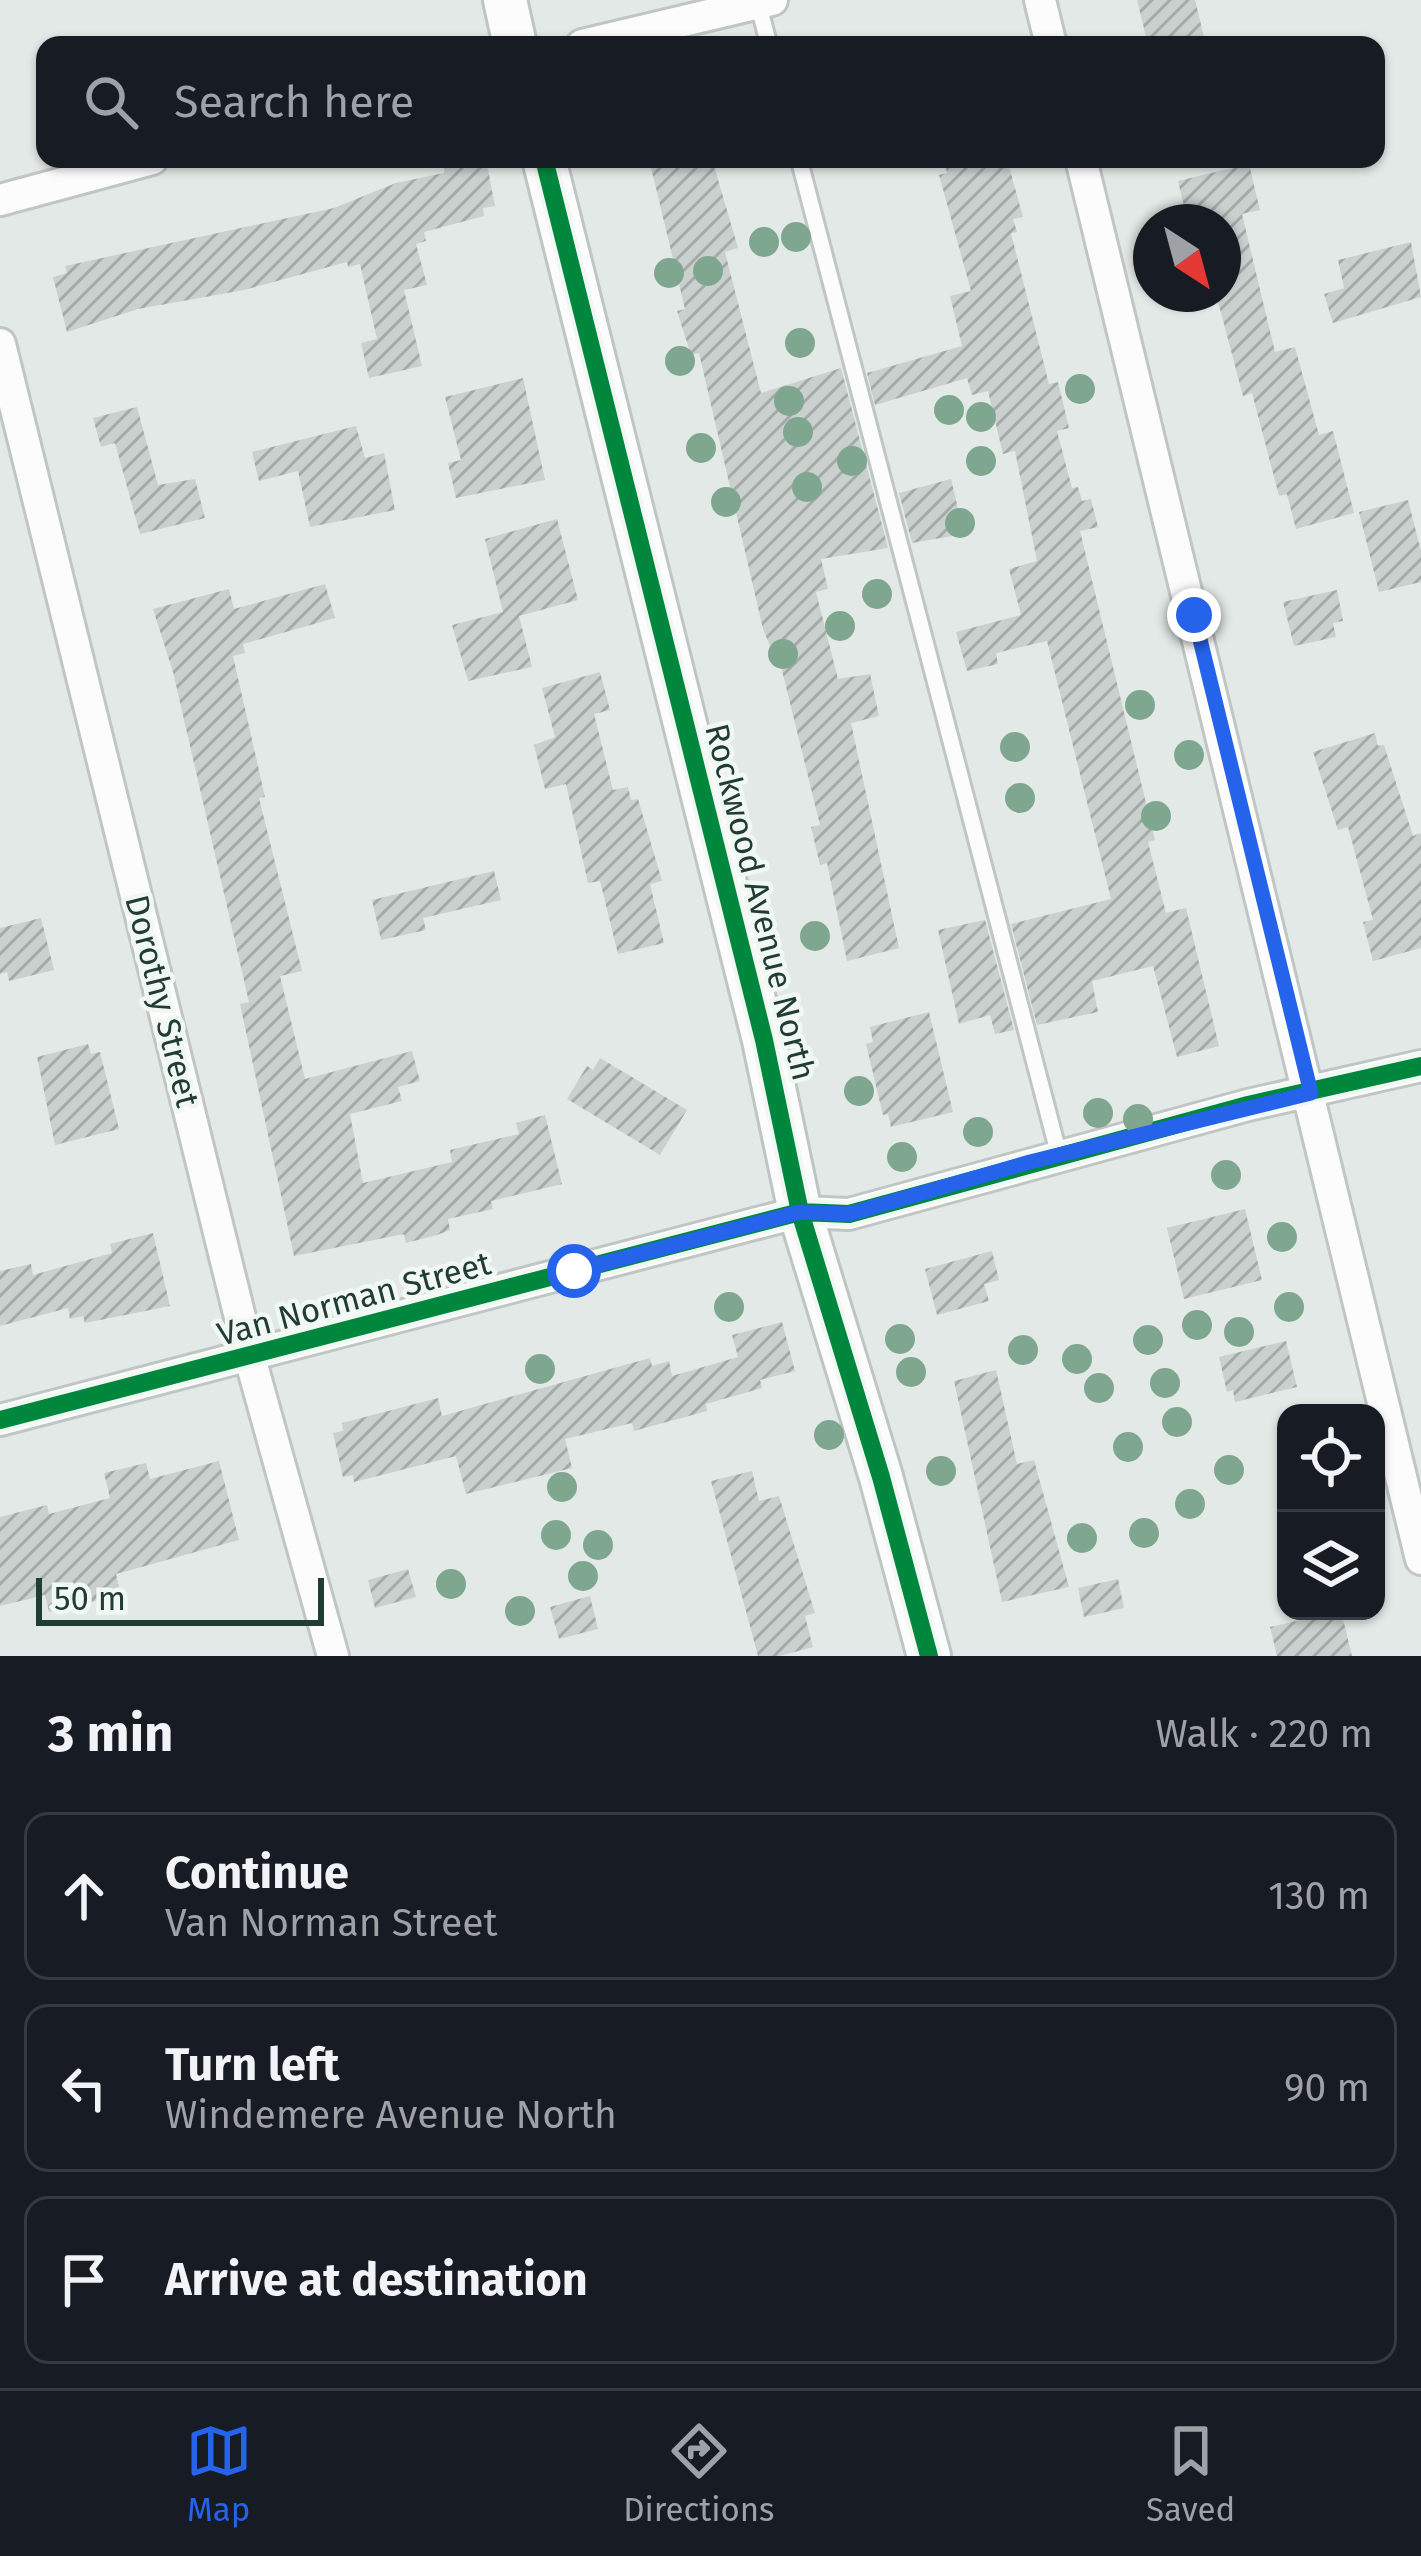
<!DOCTYPE html>
<html lang="en">
<head>
<meta charset="utf-8">
<style>
	:root { --surface:#171b24; --page:#242831; --text:#f1f3f6; --muted:#9ea1a6; --line:#363941; --accent:#2563eb }
	body { margin:0; font-family:"Fira Sans",sans-serif; background:var(--page); color:var(--text) }
	.controls { position:absolute; right:36px; bottom:36px; display:grid; overflow:hidden; border-radius:24px; box-shadow:0 3px 9px #0004 }
	.controls button { width:108px; height:108px; display:grid; place-items:center; padding:0; border:0; border-bottom:3px solid var(--line); background:var(--surface); color:var(--text); font:60px sans-serif }
	.compass { position:absolute; left:1133px; top:204px; width:108px; height:108px; border-radius:50%; background:var(--surface); box-shadow:0 3px 9px #0004; rotate:144deg }
	.scale { position:absolute; left:36px; bottom:30px; width:288px; box-sizing:border-box; padding-left:12px; border:6px solid #213b35; border-top:0; font-size:33px; line-height:42px; white-space:nowrap; color:#213b35; -webkit-text-stroke:9px #f1f8f4; paint-order:stroke }
	.stop { position:absolute; width:36px; height:36px; margin:-27px; border:9px solid #2563eb; border-radius:50%; background:#fff }
	.stop.end { background:#2563eb; border-color:#fff; box-shadow:0 3px 12px #0008 }
	.list { margin:0; padding:0; list-style:none }
	h2 { display:flex; justify-content:space-between; align-items:center; height:156px; margin:0; padding:0 48px; font-size:51px }
	h2 small { font-size:39px; font-weight:400; color:var(--muted) }
	.list li { display:grid; grid-template-columns:78px 1fr auto; gap:36px; align-items:center; box-sizing:border-box; height:168px; margin:0 24px 24px; padding:0 24px; border:3px solid var(--line); border-radius:24px }
	.list b { display:block; font-size:45px; white-space:nowrap }
	.list p { margin:0; font-size:39px; white-space:nowrap; color:var(--muted) }
	.list em { font-size:39px; font-style:normal; color:var(--muted) }
	.icon { flex:none; width:66px; height:66px; fill:none; stroke:currentColor; stroke-width:2; stroke-linecap:round; stroke-linejoin:round }
	.map { position:relative; flex:none; width:1421px; height:1656px; overflow:hidden }
	.search { position:absolute; background:var(--surface); box-shadow:0 3px 9px #0004; left:36px; right:36px; top:36px; height:132px; display:flex; align-items:center; gap:30px; box-sizing:border-box; padding:0 42px; border-radius:24px; color:var(--muted); font-size:45px }
	.sheet { height:732px; background:var(--surface) }
	nav { display:flex; justify-content:space-around; align-items:center; box-sizing:border-box; height:168px; border-top:3px solid var(--line); background:var(--surface); font-size:33px; color:var(--muted) }
	nav a { display:grid; justify-items:center; gap:6px }
	nav .on { color:var(--accent) }
	.map>svg:first-child { display:block }
</style>
</head>
<body>
<div class="map">
<svg width="1421" height="1656" viewBox="0 0 1421 1656">
	<defs>
		<pattern id="building-hatch" width="6" height="6" patternUnits="userSpaceOnUse" patternTransform="scale(3)"><rect width="6" height="6" fill="#cad0ce"/><path d="M-1 1l2-2M0 6l6-6M5 7l2-2" fill="none" stroke="#a4aaa8"/></pattern>
	</defs>
	<rect width="100%" height="100%" fill="#e3e9e6"/>
	<path fill="url(#building-hatch)" d="M1137 0H1195L1206 45H1148Z
		M446 159H486L495 206 483 208 484 216 424 232 426 241 416 244 427 285 404 290 422 366 369 378 361 343 377 339 360 264 348 267 347 262 244 290 138 309 67 332 53 277 67 273 65 266 334 208 396 183 444 173Z
		M649 159H712L738 248 725 252 761 393 841 368 888 548 821 559 828 589 816 592 838 679 870 674 879 716 851 723 899 948 847 961 827 863 820 865 811 827 820 825 777 650 772 651 763 629 699 353 691 355 677 311 685 309Z
		M944 159H1007L1023 217 1013 219 1017 232 1011 233 1049 384 1058 382 1069 428 1057 431 1072 488 1078 487 1082 501 1091 499 1098 527 1080 531 1155 840 1148 842 1166 913 1186 908 1219 1046 1177 1057 1153 966 1092 981 1098 1012 1037 1025 1011 924 1111 899 1047 641 996 653 998 664 967 671 956 632 1021 615 1009 569 1037 561 1015 451 1003 454 988 391 972 395 967 378 875 405 867 373 962 346 950 296 971 291 939 175 947 173Z
		M1249 164 1260 210 1242 214 1275 352 1295 347 1319 435 1333 431 1354 513 1296 529 1287 494 1279 496 1252 393 1243 396 1216 294H1223V222H1188L1178 181Z
		M1411 242 1421 297 1333 323 1324 294 1344 288 1338 260Z
		M523 378 545 480 456 498 448 463 461 460 445 397Z
		M137 407 158 485 195 479 205 518 140 534 115 443 101 447 93 418Z
		M356 426 365 458 384 453 395 510 310 527 298 471 259 481 252 452Z
		M951 479 964 534 912 543 899 493Z
		M1408 500 1421 551V582L1379 592 1359 512Z
		M557 519 578 600 519 616 532 667 468 681 452 625 503 612 485 539Z
		M325 584 335 618 243 644 245 653 233 656 265 797 259 798 302 971 280 976 305 1079 412 1051 420 1081 398 1087 402 1101 350 1114 363 1183 452 1162 450 1150 519 1134 516 1123 545 1115 562 1184 491 1201 493 1209 448 1219 450 1230 437 1235 406 1243 404 1234 294 1256 240 1004 249 1002 173 672 153 609 229 589 234 609Z
		M1337 590 1343 621 1333 623 1336 637 1294 646 1283 602Z
		M600 672 610 710 594 714 613 790 628 787 631 800 638 799 662 881 650 884 664 943 618 954 600 881 588 883 566 784 545 789 534 745 555 737 542 688Z
		M1375 733 1378 746 1384 745 1413 836 1421 833V948L1373 961 1363 922 1373 920 1348 827 1338 830 1313 752Z
		M494 871 501 900 423 918 426 930 381 940 372 900Z
		M41 918 54 970 9 981 7 972 0 974V928Z
		M985 920 1014 1030 995 1034 990 1015 959 1024 938 930Z
		M929 1012 953 1112 891 1127 888 1114 883 1115 866 1044 873 1042 870 1027Z
		M88 1044 91 1054 100 1052 119 1129 55 1145 37 1057Z
		M600 1058 687 1110 660 1155 567 1099 587 1066 593 1070Z
		M1245 1209 1262 1280 1184 1299 1167 1228Z
		M153 1233 170 1306 85 1323 83 1316 70 1319 68 1308 0 1326V1271L31 1264 33 1275 112 1253 110 1244Z
		M992 1251 999 1280 984 1284 989 1301 937 1315 925 1269Z
		M782 1322 795 1371 760 1380 762 1388 706 1404 707 1411 634 1431 632 1423 565 1439 572 1468 466 1494 456 1456 354 1482 353 1475 343 1477 333 1433 343 1431 342 1423 438 1398 442 1416 650 1358 652 1366 669 1361 672 1376 738 1357 732 1335Z
		M1286 1341 1297 1387 1235 1402 1233 1390 1227 1392 1219 1357Z
		M996 1370 1017 1464 1034 1460 1069 1587 1002 1602 954 1381Z
		M219 1461 239 1540 116 1574 121 1595 49 1612 45 1595 0 1606V1517L47 1505 49 1514 110 1498 104 1473 146 1463 150 1479Z
		M752 1471 759 1501 779 1496 815 1613 805 1616 813 1647 780 1656H758L711 1481Z
		M408 1569 416 1597 375 1608 368 1580Z
		M1118 1579 1124 1608 1084 1617 1078 1588Z
		M590 1596 598 1629 559 1639 550 1607Z
		M1341 1611 1352 1656H1277L1270 1627Z"/>
	<g fill="none" stroke-linecap="round" stroke-linejoin="round">
		<defs>
			<path id="lane" d="M758 3 769 45
				M799 159 1059 1155"/>
			<path id="street" d="M1040 0 1051 45
				M582 45 772 0
				M1081 159 1421 1559
				M0 200 152 159
				M0 344 250 1358 333 1656
				M0 1420 800 1212 849 1214 1248 1105 1421 1066"/>
			<path id="secondary" d="M505 0 515 45
				M544 159 764 1040 800 1212 881 1477 929 1656"/>
		</defs>
		<use href="#lane" stroke="#c0c6c3" stroke-width="21"/>
		<use href="#street" stroke="#c0c6c3" stroke-width="36"/>
		<use href="#secondary" stroke="#bec6c3" stroke-width="48"/>
		<use href="#lane" stroke="#fbfcfb" stroke-width="15"/>
		<use href="#street" stroke="#fbfcfb" stroke-width="30"/>
		<use href="#secondary" stroke="#fbfcfb" stroke-width="42"/>
		<defs>
			<path id="cycleway" d="M544 159 764 1040 800 1212 881 1477 929 1656
				M0 1420 800 1212 849 1214 1248 1105 1421 1066"/>
		</defs>
		<use href="#cycleway" stroke="#f1f8f4" stroke-width="26"/>
		<use href="#cycleway" stroke="#00873e" stroke-width="18"/>
	</g>
	<g fill="#7fa790">
		<circle cx="796" cy="237" r="15"/>
		<circle cx="764" cy="242" r="15"/>
		<circle cx="708" cy="271" r="15"/>
		<circle cx="669" cy="273" r="15"/>
		<circle cx="800" cy="343" r="15"/>
		<circle cx="680" cy="361" r="15"/>
		<circle cx="1080" cy="389" r="15"/>
		<circle cx="789" cy="401" r="15"/>
		<circle cx="949" cy="410" r="15"/>
		<circle cx="981" cy="417" r="15"/>
		<circle cx="798" cy="432" r="15"/>
		<circle cx="701" cy="448" r="15"/>
		<circle cx="852" cy="461" r="15"/>
		<circle cx="981" cy="461" r="15"/>
		<circle cx="807" cy="487" r="15"/>
		<circle cx="726" cy="502" r="15"/>
		<circle cx="960" cy="523" r="15"/>
		<circle cx="877" cy="594" r="15"/>
		<circle cx="840" cy="626" r="15"/>
		<circle cx="783" cy="654" r="15"/>
		<circle cx="1140" cy="705" r="15"/>
		<circle cx="1015" cy="747" r="15"/>
		<circle cx="1189" cy="755" r="15"/>
		<circle cx="1020" cy="798" r="15"/>
		<circle cx="1156" cy="816" r="15"/>
		<circle cx="815" cy="936" r="15"/>
		<circle cx="859" cy="1091" r="15"/>
		<circle cx="1098" cy="1113" r="15"/>
		<circle cx="1138" cy="1119" r="15"/>
		<circle cx="978" cy="1132" r="15"/>
		<circle cx="902" cy="1157" r="15"/>
		<circle cx="1226" cy="1175" r="15"/>
		<circle cx="1282" cy="1237" r="15"/>
		<circle cx="729" cy="1307" r="15"/>
		<circle cx="1289" cy="1307" r="15"/>
		<circle cx="1197" cy="1325" r="15"/>
		<circle cx="1239" cy="1332" r="15"/>
		<circle cx="900" cy="1339" r="15"/>
		<circle cx="1148" cy="1340" r="15"/>
		<circle cx="1023" cy="1350" r="15"/>
		<circle cx="1077" cy="1359" r="15"/>
		<circle cx="540" cy="1369" r="15"/>
		<circle cx="911" cy="1372" r="15"/>
		<circle cx="1165" cy="1383" r="15"/>
		<circle cx="1099" cy="1388" r="15"/>
		<circle cx="1177" cy="1422" r="15"/>
		<circle cx="829" cy="1435" r="15"/>
		<circle cx="1128" cy="1447" r="15"/>
		<circle cx="1229" cy="1470" r="15"/>
		<circle cx="941" cy="1471" r="15"/>
		<circle cx="562" cy="1487" r="15"/>
		<circle cx="1190" cy="1504" r="15"/>
		<circle cx="1144" cy="1533" r="15"/>
		<circle cx="556" cy="1535" r="15"/>
		<circle cx="1082" cy="1538" r="15"/>
		<circle cx="598" cy="1545" r="15"/>
		<circle cx="583" cy="1576" r="15"/>
		<circle cx="451" cy="1584" r="15"/>
		<circle cx="520" cy="1611" r="15"/>
	</g>
	<g fill="none" stroke-linecap="round" stroke-linejoin="round">
		<path stroke="#2563eb" stroke-width="15" d="M574 1271 800 1212 849 1214 1030 1162 1311 1093 1194 615"/>
	</g>
	<g text-anchor="middle" dominant-baseline="central" stroke-width="9" stroke-linejoin="round" paint-order="stroke">
		<g font-size="33" fill="#213b35" stroke="#f1f8f4">
			<text transform="translate(760 902) rotate(76)">Rockwood Avenue North</text>
			<text transform="translate(162 1001) rotate(76)">Dorothy Street</text>
			<text transform="translate(354 1299) rotate(-15)">Van Norman Street</text>
		</g>
	</g>
</svg>
<div class="controls">
<button><svg class="icon" aria-label="locate" viewBox="0 0 24 24"><circle cx="12" cy="12" r="6"/><path d="M12 2v4M12 18v4M2 12h4M18 12h4"/></svg></button>
<button><svg class="icon" aria-label="layers" viewBox="0 0 24 24"><path d="M12 4l9 5-9 5-9-5zM3 14l9 5 9-5"/></svg></button>
</div>
<svg class="compass" viewBox="-18 -18 36 36"><path d="M0-13l5 13h-10z" fill="#e53935"/><path d="M0 13l5-13h-10z" fill="#9ea1a6"/></svg>
<div class="scale">50 m</div>
<div class="stop" style="left:574px;top:1271px"></div>
<div class="stop end" style="left:1194px;top:615px"></div>
<div class="search"><svg class="icon" aria-label="search" viewBox="0 0 24 24"><circle cx="10" cy="10" r="6"/><path d="M15 15l6 6"/></svg>Search here</div>
</div>
<section class="sheet">
<h2>3 min<small>Walk · 220 m</small></h2>
<ul class="list">
<li><svg class="icon" aria-label="ahead" viewBox="0 0 24 24"><path d="M12 20V5M6 11l6-6 6 6"/></svg><div><b>Continue</b><p>Van Norman Street</p></div><em>130 m</em></li>
<li><svg class="icon" aria-label="left" viewBox="0 0 24 24"><path d="M17 20v-9H6M10 6l-5 5 5 5"/></svg><div><b>Turn left</b><p>Windemere Avenue North</p></div><em>90 m</em></li>
<li><svg class="icon" aria-label="arrive" viewBox="0 0 24 24"><path d="M6 21V4h12l-3 4 3 4H6"/></svg><div><b>Arrive at destination</b></div></li>
</ul>
</section>
<nav>
<a class="on"><svg class="icon" aria-label="map" viewBox="0 0 24 24"><path d="M3 6l6-2 6 2 6-2v14l-6 2-6-2-6 2zM9 4v14M15 6v14"/></svg>Map</a>
<a><svg class="icon" aria-label="directions" viewBox="0 0 24 24"><path d="M12 3l9 9-9 9-9-9zM9 14v-3h6M13 9l2 2-2 2"/></svg>Directions</a>
<a><svg class="icon" aria-label="saved" viewBox="0 0 24 24"><path d="M7 4h10v16l-5-4-5 4z"/></svg>Saved</a>
</nav>
</body>
</html>
